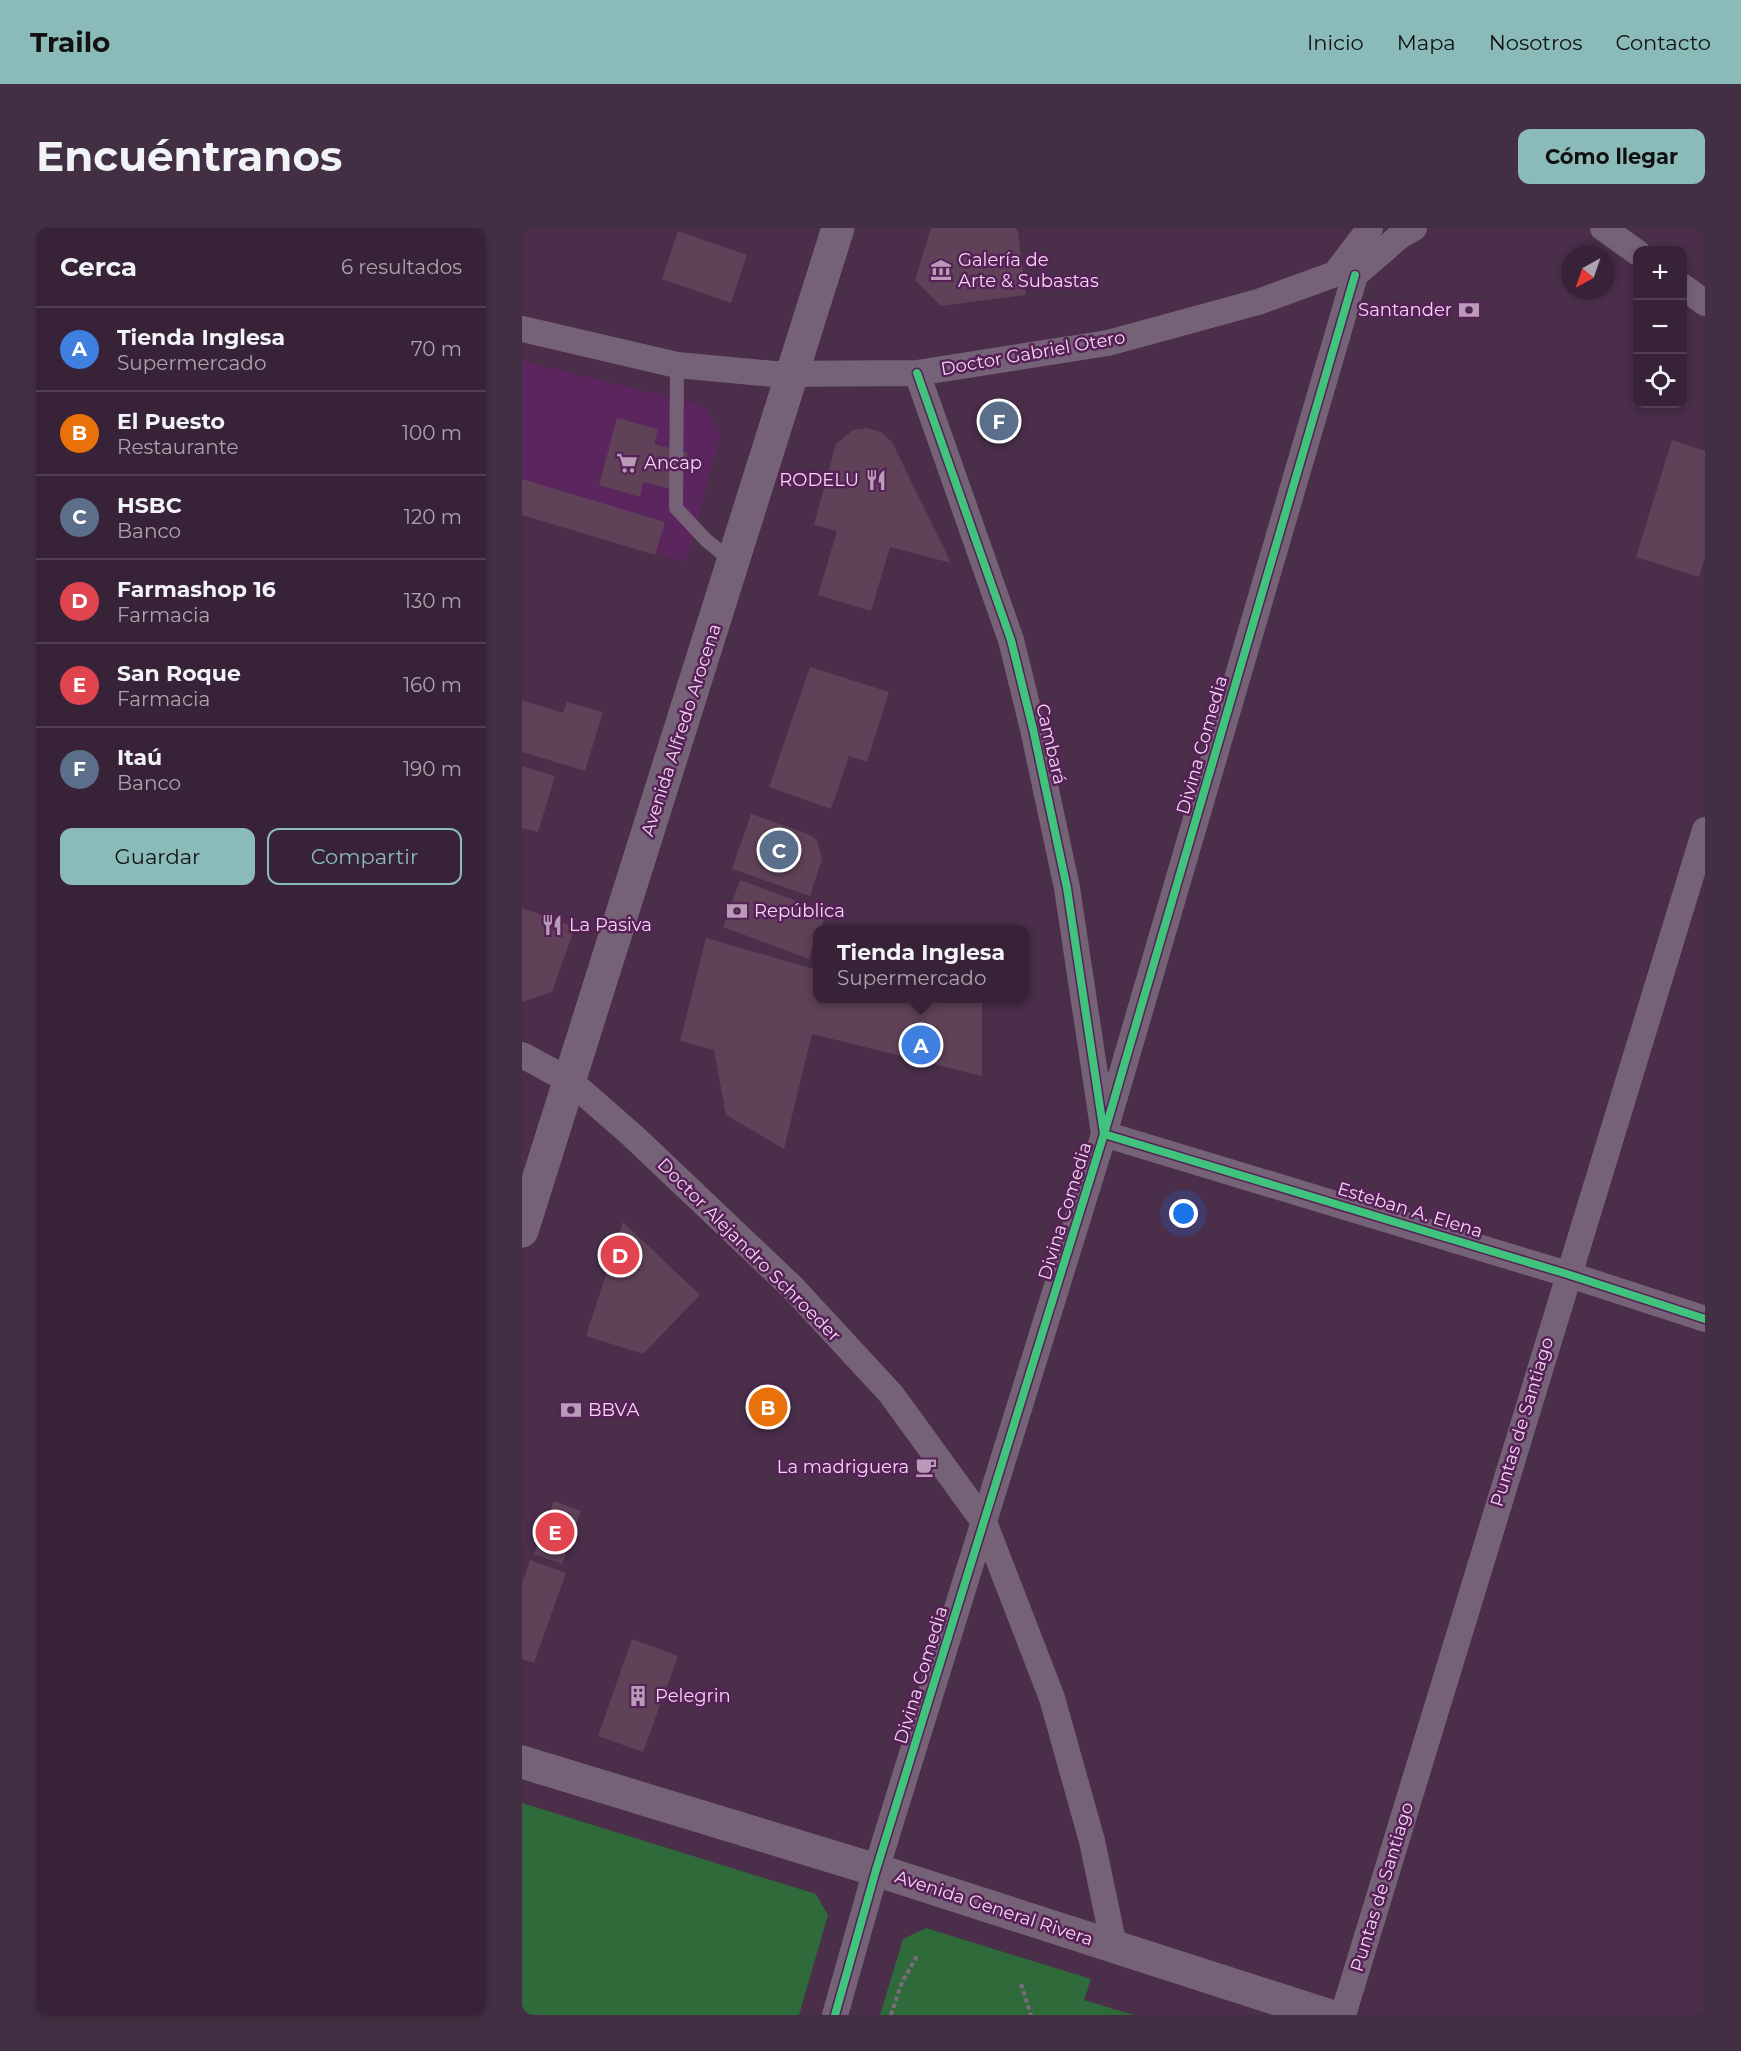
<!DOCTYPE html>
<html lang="es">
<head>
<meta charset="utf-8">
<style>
	:root { --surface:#382238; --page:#432f43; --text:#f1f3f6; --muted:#aba4ae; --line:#523f53; --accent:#8bbbb9 }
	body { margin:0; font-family:Montserrat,sans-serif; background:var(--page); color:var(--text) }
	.controls { position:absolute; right:18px; top:18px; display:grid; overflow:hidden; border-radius:12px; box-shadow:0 3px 9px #0003 }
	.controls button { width:54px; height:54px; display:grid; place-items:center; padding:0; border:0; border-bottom:2px solid var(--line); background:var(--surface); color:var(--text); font:30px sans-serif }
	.compass { position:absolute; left:1039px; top:18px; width:54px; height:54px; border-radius:50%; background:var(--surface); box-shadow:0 3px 9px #0003; rotate:220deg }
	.you { position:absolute; left:662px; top:986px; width:21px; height:21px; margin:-15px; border:4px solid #fff; border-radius:50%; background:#1a73e8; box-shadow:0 0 0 9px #1a73e833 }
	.badge { display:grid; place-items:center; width:39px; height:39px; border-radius:50%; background:var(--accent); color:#fff; font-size:20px; font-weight:700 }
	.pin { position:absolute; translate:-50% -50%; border:3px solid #fff; box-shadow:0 2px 6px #0006 }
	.popup { position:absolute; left:291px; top:697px; width:216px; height:78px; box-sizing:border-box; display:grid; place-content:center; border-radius:12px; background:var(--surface); filter:drop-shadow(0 2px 4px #0005); font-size:20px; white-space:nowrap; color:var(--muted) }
	.popup b { font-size:22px; color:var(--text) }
	.popup::after { content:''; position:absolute; left:50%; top:100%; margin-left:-12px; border:12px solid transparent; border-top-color:var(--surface) }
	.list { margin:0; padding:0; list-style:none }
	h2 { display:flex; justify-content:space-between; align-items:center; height:78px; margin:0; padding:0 24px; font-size:26px }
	h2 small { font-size:20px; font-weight:400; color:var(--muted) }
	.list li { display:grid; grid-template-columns:39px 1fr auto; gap:18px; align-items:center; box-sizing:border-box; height:84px; padding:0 24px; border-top:2px solid var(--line) }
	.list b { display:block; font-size:22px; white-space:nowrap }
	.list p { margin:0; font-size:20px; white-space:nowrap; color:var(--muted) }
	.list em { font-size:20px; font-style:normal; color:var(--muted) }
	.actions { display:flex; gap:12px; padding:18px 24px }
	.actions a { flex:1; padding:14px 0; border:2px solid var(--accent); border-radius:12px; text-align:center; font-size:21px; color:var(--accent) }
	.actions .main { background:var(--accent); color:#111 }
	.icon { flex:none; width:33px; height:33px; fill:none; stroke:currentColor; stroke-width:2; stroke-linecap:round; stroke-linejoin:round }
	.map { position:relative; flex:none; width:1183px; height:1787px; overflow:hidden; border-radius:12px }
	header { display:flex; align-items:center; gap:36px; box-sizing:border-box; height:84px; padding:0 30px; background:var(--accent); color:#111 }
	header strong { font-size:28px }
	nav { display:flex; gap:33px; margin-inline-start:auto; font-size:21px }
	.intro { display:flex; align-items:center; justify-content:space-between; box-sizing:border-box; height:144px; padding:0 36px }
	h1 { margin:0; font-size:42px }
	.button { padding:15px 27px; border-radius:12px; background:var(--accent); color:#111; font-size:21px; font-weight:700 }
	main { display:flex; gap:36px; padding:0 36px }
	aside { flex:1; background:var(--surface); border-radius:12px; box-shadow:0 3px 9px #0003 }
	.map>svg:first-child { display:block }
</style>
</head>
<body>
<header>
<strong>Trailo</strong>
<nav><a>Inicio</a><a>Mapa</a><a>Nosotros</a><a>Contacto</a></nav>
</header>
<div class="intro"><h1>Encuéntranos</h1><a class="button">Cómo llegar</a></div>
<main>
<aside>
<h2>Cerca<small>6 resultados</small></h2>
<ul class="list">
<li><span class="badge" style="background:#3f7fe0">A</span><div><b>Tienda Inglesa</b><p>Supermercado</p></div><em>70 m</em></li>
<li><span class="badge" style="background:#e8710a">B</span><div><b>El Puesto</b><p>Restaurante</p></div><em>100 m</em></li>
<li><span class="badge" style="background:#5c6f8a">C</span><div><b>HSBC</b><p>Banco</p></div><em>120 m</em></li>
<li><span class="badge" style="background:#e0444e">D</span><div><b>Farmashop 16</b><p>Farmacia</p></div><em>130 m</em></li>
<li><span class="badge" style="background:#e0444e">E</span><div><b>San Roque</b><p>Farmacia</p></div><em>160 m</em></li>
<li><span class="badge" style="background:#5c6f8a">F</span><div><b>Itaú</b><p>Banco</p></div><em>190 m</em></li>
</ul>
<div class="actions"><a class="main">Guardar</a><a>Compartir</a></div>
</aside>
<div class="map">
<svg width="1183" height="1787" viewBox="0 0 1183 1787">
	<rect width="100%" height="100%" fill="#4a2e4a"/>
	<path fill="#5b255d" d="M0 133 181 177 199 204 164 334 0 287Z"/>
	<path fill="#2e6a3a" d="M0 1575 294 1666 306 1687 277 1787H0Z
		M404 1700 569 1751 562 1772 612 1787H358L381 1711Z"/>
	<path fill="#5f4258" d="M409 0H493L496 4 504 67 419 78 393 52Z
		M156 3 225 27 209 75 140 51Z
		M95 190 136 201 132 216 166 225 156 263 121 254 118 269 77 257Z
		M345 200 359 204 370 214 429 335 368 319 349 383 296 367 315 303 292 297 314 216 331 202Z
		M1150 212 1183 223V329L1177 349 1114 329Z
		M0 251 143 294 133 327 0 287Z
		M288 439 367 464 345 534 327 528 309 581 247 559Z
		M0 472 41 485 45 474 81 484 63 543 0 524Z
		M0 538 33 548 16 604 0 600Z
		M229 586 286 606 295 612 300 631 288 668 210 641Z
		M218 652 305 684 298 702H296L287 731 201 699Z
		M0 680 53 699 30 764 0 774Z
		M184 710 296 742V770H460V848L290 806 262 921 204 887 192 822 158 813Z
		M101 994 178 1067 121 1126 64 1108Z
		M32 1273 59 1283 40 1336 12 1326Z
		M8 1332 44 1345 12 1435 0 1431V1356Z
		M110 1411 156 1428 121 1524 76 1508Z"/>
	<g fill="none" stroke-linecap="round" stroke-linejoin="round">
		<path stroke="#7d6a7d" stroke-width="4" stroke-dasharray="4.5 3" stroke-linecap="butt" d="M499 1756 509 1787
			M369 1787 380 1754 395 1728"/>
		<path stroke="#766276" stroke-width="14" d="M155 137 154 280 184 312 212 335"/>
		<path stroke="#766276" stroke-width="26" d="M1081 0 1116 25
			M813 46 848 0
			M1160 58 1183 75
			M0 101 155 137 252 146 395 145 586 115 736 74 813 46 833 47 878 8 892 0
			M395 145 489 412 511 501 545 660 582 906 1045 1046 1183 1091
			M0 827 48 853 111 908 271 1060 369 1166 462 1294 530 1470 570 1613 592 1718
			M313 1787 354 1642 582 906 833 47
			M821 1787 1183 602"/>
		<path stroke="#766276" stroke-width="33" d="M0 1003 316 0"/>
		<path stroke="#766276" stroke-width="33" d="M0 1534 354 1642 805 1787"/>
		<defs>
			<path id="cycleway" d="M395 145 489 412 511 501 545 660 582 906 1045 1046 1183 1091
				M313 1787 354 1642 582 906 833 47"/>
		</defs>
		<use href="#cycleway" stroke="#562157" stroke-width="11"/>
		<use href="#cycleway" stroke="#40c37c" stroke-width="8"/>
	</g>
	<defs>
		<symbol id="museum-bare" viewBox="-9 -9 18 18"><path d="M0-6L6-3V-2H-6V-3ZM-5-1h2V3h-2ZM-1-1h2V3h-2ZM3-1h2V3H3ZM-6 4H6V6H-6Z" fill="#b99bb8" stroke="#562157" stroke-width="2.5" paint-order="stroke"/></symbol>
		<symbol id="bank-bare" viewBox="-9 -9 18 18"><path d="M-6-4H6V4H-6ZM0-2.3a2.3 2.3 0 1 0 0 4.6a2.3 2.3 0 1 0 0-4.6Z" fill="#b99bb8" stroke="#562157" stroke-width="2.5" paint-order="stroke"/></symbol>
		<symbol id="supermarket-bare" viewBox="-9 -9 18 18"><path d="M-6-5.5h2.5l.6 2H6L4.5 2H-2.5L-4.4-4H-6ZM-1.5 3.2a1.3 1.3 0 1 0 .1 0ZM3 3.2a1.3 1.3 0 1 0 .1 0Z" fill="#b99bb8" stroke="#562157" stroke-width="2.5" paint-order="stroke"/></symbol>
		<symbol id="restaurant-bare" viewBox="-9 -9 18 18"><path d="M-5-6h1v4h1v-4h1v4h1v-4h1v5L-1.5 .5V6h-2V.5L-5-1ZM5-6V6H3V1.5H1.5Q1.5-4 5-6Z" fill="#b99bb8" stroke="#562157" stroke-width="2.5" paint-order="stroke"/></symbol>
		<symbol id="cafe-bare" viewBox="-9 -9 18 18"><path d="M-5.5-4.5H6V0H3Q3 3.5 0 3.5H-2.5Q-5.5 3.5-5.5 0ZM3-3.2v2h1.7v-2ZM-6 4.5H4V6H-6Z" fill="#b99bb8" stroke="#562157" stroke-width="2.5" paint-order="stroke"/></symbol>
		<symbol id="building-bare" viewBox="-9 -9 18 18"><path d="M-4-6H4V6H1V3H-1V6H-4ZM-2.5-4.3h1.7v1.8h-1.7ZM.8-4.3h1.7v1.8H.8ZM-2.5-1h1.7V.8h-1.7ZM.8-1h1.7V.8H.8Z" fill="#b99bb8" stroke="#562157" stroke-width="2.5" paint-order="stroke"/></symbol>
	</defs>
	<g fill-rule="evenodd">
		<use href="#museum-bare" x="404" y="27" width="30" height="30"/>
		<use href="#bank-bare" x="932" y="67" width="30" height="30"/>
		<use href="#supermarket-bare" x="90" y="220" width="30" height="30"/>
		<use href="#restaurant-bare" x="339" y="237" width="30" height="30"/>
		<use href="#bank-bare" x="200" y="668" width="30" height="30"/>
		<use href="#restaurant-bare" x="15" y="682" width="30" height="30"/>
		<use href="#bank-bare" x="34" y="1167" width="30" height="30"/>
		<use href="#cafe-bare" x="389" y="1224" width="30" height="30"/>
		<use href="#building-bare" x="101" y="1453" width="30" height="30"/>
	</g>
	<g text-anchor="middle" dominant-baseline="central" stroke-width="5" stroke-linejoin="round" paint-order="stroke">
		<g font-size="18" fill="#f5d5f4" stroke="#562157" text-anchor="start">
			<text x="436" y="32">Galería de<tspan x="436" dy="21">Arte &amp; Subastas</tspan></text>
			<text x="930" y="82" text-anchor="end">Santander</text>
			<text x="122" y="235">Ancap</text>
			<text x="337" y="252" text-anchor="end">RODELU</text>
			<text x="232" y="683">República</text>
			<text x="47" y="697">La Pasiva</text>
			<text x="66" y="1182">BBVA</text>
			<text x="387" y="1239" text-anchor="end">La madriguera</text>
			<text x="133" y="1468">Pelegrin</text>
		</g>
		<g font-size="18" fill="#f5d5f4" stroke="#562157">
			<text transform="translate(511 125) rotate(-10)">Doctor Gabriel Otero</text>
			<text transform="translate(159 502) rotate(-72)">Avenida Alfredo Arocena</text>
			<text transform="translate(529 516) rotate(77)">Cambará</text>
			<text transform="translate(680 517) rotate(-74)">Divina Comedia</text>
			<text transform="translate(888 982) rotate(17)">Esteban A. Elena</text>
			<text transform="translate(543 983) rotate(-73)">Divina Comedia</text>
			<text transform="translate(227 1022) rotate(45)">Doctor Alejandro Schroeder</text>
			<text transform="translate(1000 1194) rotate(-73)">Puntas de Santiago</text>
			<text transform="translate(399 1447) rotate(-73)">Divina Comedia</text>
			<text transform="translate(860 1659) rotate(-73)">Puntas de Santiago</text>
			<text transform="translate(472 1680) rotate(18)">Avenida General Rivera</text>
		</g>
	</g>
</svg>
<div class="controls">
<button>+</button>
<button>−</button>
<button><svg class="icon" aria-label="locate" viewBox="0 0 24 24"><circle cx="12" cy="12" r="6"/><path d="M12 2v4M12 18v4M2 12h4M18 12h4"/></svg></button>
</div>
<svg class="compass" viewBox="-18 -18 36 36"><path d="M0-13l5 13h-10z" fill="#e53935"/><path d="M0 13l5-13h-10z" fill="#aba4ae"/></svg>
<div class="you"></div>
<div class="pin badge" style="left:399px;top:817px;background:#3f7fe0">A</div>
<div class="popup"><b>Tienda Inglesa</b>Supermercado</div>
<div class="pin badge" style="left:246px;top:1179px;background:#e8710a">B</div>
<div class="pin badge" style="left:257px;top:622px;background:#5c6f8a">C</div>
<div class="pin badge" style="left:98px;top:1027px;background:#e0444e">D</div>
<div class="pin badge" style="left:33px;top:1304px;background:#e0444e">E</div>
<div class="pin badge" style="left:477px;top:193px;background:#5c6f8a">F</div>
</div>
</main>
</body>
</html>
